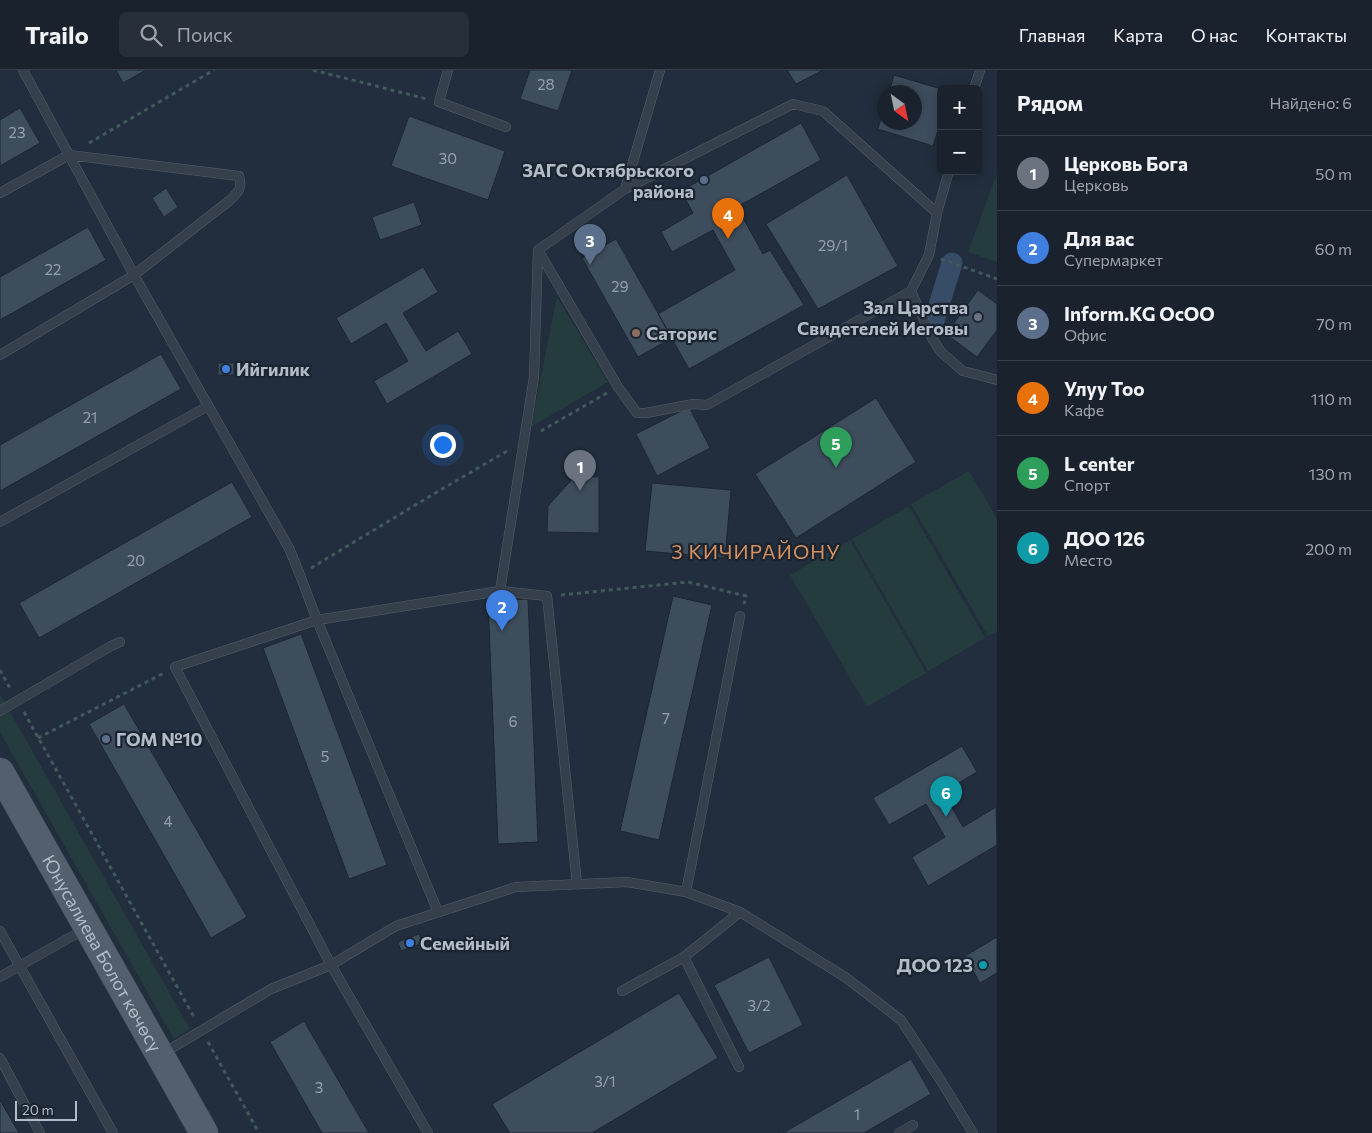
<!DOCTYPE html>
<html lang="ru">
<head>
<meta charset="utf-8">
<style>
	:root { --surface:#1a222e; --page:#272f3a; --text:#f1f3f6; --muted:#9fa4aa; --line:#383f4a; --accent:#d93025 }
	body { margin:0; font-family:Commissioner,sans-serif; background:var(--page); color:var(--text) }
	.controls { position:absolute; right:15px; top:15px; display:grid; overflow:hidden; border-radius:8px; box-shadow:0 2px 12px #0003 }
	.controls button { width:45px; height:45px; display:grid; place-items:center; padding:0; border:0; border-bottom:1px solid var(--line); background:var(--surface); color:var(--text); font:25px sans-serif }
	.compass { position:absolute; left:877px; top:15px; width:45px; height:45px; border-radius:50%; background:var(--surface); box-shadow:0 2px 12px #0003; rotate:147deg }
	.scale { position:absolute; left:15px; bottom:12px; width:62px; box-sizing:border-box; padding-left:5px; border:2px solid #b2bbc8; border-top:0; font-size:14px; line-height:18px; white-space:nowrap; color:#b2bbc8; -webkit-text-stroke:4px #1b2532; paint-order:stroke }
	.you { position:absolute; left:442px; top:374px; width:18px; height:18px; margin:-12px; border:4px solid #fff; border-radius:50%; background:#1a73e8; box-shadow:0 0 0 8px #1a73e833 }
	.badge { display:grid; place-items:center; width:32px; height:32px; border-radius:50%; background:var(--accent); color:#fff; font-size:16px; font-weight:700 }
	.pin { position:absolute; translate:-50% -41px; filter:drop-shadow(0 1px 2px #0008) }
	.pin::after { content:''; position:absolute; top:26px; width:18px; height:15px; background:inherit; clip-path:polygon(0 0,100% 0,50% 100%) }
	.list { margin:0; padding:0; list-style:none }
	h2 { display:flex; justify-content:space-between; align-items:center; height:65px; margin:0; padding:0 20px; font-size:21px }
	h2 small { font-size:16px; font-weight:400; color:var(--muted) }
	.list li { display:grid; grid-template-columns:32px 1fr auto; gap:15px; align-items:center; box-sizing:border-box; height:75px; padding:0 20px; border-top:1px solid var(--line) }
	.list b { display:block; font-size:19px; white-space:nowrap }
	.list p { margin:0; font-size:16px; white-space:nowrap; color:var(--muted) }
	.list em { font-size:16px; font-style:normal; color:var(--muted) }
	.icon { flex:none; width:28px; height:28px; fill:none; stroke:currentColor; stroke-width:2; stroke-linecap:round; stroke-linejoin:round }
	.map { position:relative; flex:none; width:997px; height:1063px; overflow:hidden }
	header { display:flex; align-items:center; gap:30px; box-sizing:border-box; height:70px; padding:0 25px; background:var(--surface); border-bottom:1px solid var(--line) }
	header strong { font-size:24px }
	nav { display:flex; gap:28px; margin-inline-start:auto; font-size:18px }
	.search { width:350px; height:45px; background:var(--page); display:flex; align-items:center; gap:12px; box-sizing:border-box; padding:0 18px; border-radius:8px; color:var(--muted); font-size:19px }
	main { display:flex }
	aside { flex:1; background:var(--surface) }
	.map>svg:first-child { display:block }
</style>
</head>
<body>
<header>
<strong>Trailo</strong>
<div class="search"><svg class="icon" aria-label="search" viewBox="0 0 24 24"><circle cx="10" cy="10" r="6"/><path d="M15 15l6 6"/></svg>Поиск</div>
<nav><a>Главная</a><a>Карта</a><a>О нас</a><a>Контакты</a></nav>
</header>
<main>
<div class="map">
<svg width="997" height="1063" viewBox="0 0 997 1063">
	<rect width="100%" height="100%" fill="#222e3d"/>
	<path fill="#243c3e" d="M997 103V192L968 182Z
		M557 227 608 312 531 357Z
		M969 401 997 449V561L988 566 911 434Z
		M909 436 985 568 928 601 852 469Z
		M850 470 926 603 867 637 790 505Z
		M0 624 190 959 174 969 0 662Z"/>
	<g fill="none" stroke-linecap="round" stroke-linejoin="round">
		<path stroke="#374c67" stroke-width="21" d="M934 251 952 193"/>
	</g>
	<path fill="#3e4d5c" stroke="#1d2734" d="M116 0H146L123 13Z
		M530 0H572L558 41 520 29Z
		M787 0H823L796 14Z
		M894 5 941 19V51L933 76 878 59 884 37V52H914V22H889Z
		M20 38 40 73 0 96V50Z
		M409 46 505 81 488 130 391 96Z
		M801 53 821 90 737 137 763 184 770 180 804 235 689 299 658 244 735 200 713 160 672 182 661 162 693 143 681 121Z
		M847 105 898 196 818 239 766 154Z
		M166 118 178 137 164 147 152 128Z
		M414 132 422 155 380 170 372 147Z
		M88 157 106 190 0 250V207Z
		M616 169 672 268 638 287 582 188Z
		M423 197 438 222 403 243 426 281 458 261 472 284 387 334 374 311 408 291 386 253 351 274 336 248Z
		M978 220 997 234V260L977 287 946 264Z
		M161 284 181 319 0 421V375Z
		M218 293H234V305H218Z
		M876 328 916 392 796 468 755 404Z
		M689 337 710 378 657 406 636 364Z
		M575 406 599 407V463L547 462 548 436Z
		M232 412 252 447 39 568 19 533Z
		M652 413 731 420 725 488 645 481Z
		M673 526 712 535 659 770 620 761Z
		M528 529 538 772 498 774 488 531Z
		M301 564 387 795 349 809 263 578Z
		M124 634 247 847 211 868 89 654Z
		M962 676 977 702 943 722 963 757 996 737 997 775 928 816 912 787 945 767 926 734 889 755 873 728Z
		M419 864 423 873 401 881 398 872Z
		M997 867V903L980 913 965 886Z
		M769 887 803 955 749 983 714 915Z
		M679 923 718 988 592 1063H510L492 1034Z
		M304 951 369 1063H322L270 972Z
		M911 989 931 1024 864 1063H783Z
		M0 1030 19 1063H0Z"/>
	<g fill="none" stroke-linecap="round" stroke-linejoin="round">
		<defs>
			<path id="lane" d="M23 0 134 205 289 478 300 505 317 550 500 521 534 307 538 180
				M448 0 439 32 506 57
				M974 19 980 0
				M625 119 660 0
				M0 123 69 85 239 106C243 119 238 122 229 131L134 205 0 285
				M538 180 618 317 637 343H646L693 334 707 335 911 221 929 185 937 143
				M538 180 625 119 793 34 823 41 937 143 949 101
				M911 221 932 268 941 282 963 301 997 310
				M0 452 208 336
				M500 521 547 526 577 814
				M0 641 111 576 120 572
				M686 822 740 546
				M0 861 113 1063
				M684 887 739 997
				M0 907 85 859
				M622 921 684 887 740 842
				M162 984 271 919 331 895 396 856 516 817 627 812 686 822 740 842 845 907 901 950 941 1011 973 1063
				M0 988 40 1063
				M428 1063 331 895 175 597 317 550 438 842
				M899 1063 913 1055"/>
			<g id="primary">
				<path id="s1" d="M0 702 204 1063"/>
			</g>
		</defs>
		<use href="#lane" stroke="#545e6b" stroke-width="10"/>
		<use href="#primary" stroke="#3f4956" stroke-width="29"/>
		<path stroke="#42595b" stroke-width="3" stroke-dasharray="4 4" stroke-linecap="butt" d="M313 0 427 29
			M89 73 214 0
			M941 189 997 209
			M541 361 607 323
			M311 498 432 425 507 381
			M561 525 688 512 746 526 744 534
			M0 600 11 620
			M24 642 195 949
			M38 668 164 603
			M208 972 259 1063"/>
		<use href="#lane" stroke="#36404d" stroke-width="9"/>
		<use href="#primary" stroke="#545f6d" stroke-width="28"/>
	</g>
	<g fill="#5c6f8a" stroke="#1b2532" stroke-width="2">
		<circle cx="704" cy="110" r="5"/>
		<circle cx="106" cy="669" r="5"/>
	</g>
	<circle fill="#6b7280" stroke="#1b2532" stroke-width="2" cx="978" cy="247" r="5"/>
	<circle fill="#8d6e63" stroke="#1b2532" stroke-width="2" cx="636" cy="263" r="5"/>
	<g fill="#3f7fe0" stroke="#1b2532" stroke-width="2">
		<circle cx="226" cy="299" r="5"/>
		<circle cx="410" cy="873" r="5"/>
	</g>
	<circle fill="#0f9aa8" stroke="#1b2532" stroke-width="2" cx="983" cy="895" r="5"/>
	<g text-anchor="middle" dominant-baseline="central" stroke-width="4.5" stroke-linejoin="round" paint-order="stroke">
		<g font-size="15" fill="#95a0ad">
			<text x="546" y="14">28</text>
			<text x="17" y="62">23</text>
			<text x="448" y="88">30</text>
			<text x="833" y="175">29/1</text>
			<text x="53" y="199">22</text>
			<text x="620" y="216">29</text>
			<text x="90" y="347">21</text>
			<text x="136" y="490">20</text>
			<text x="666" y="648">7</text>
			<text x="513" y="651">6</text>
			<text x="325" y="686">5</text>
			<text x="168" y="751">4</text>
			<text x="759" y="935">3/2</text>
			<text x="605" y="1011">3/1</text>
			<text x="319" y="1017">3</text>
			<text x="857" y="1044">1</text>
		</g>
		<g font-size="18" font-weight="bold" fill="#b2bbc8" stroke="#1b2532" text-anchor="start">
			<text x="694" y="100" text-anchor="end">ЗАГС Октябрьского<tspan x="694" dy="21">района</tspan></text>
			<text x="968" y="237" text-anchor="end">Зал Царства<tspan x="968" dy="21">Свидетелей Иеговы</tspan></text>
			<text x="646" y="263">Саторис</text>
			<text x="236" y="299">Ийгилик</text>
			<text x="116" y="669">ГОМ №10</text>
			<text x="420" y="873">Семейный</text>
			<text x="973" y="895" text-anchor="end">ДОО 123</text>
		</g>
		<g font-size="18" fill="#b2bbc8" stroke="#1b2532">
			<text stroke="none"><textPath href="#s1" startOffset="208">Юнусалиева Болот көчөсү</textPath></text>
		</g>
		<g font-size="20" letter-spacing="1" fill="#d78f5d" stroke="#1b2532">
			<text x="756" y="481">3 КИЧИРАЙОНУ</text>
		</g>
	</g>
</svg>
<div class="controls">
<button>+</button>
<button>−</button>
</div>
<svg class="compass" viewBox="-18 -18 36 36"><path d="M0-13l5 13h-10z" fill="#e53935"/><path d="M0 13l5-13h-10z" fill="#9fa4aa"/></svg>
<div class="scale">20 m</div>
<div class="you"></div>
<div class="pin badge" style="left:580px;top:421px;background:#6b7280">1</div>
<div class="pin badge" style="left:502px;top:561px;background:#3f7fe0">2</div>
<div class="pin badge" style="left:590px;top:195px;background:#5c6f8a">3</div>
<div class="pin badge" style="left:728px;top:169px;background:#e8710a">4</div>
<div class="pin badge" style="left:836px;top:398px;background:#2e9e5b">5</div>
<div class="pin badge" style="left:946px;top:747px;background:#0f9aa8">6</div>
</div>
<aside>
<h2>Рядом<small>Найдено: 6</small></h2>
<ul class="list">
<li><span class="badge" style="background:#6b7280">1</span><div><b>Церковь Бога</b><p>Церковь</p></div><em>50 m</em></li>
<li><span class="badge" style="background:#3f7fe0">2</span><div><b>Для вас</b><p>Супермаркет</p></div><em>60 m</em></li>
<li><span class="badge" style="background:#5c6f8a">3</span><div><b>Inform.KG OcOO</b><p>Офис</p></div><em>70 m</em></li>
<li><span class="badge" style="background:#e8710a">4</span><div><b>Улуу Тоо</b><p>Кафе</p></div><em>110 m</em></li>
<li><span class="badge" style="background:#2e9e5b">5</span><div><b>L center</b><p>Спорт</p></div><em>130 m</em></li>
<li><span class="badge" style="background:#0f9aa8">6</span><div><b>ДОО 126</b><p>Место</p></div><em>200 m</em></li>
</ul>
</aside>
</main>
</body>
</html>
